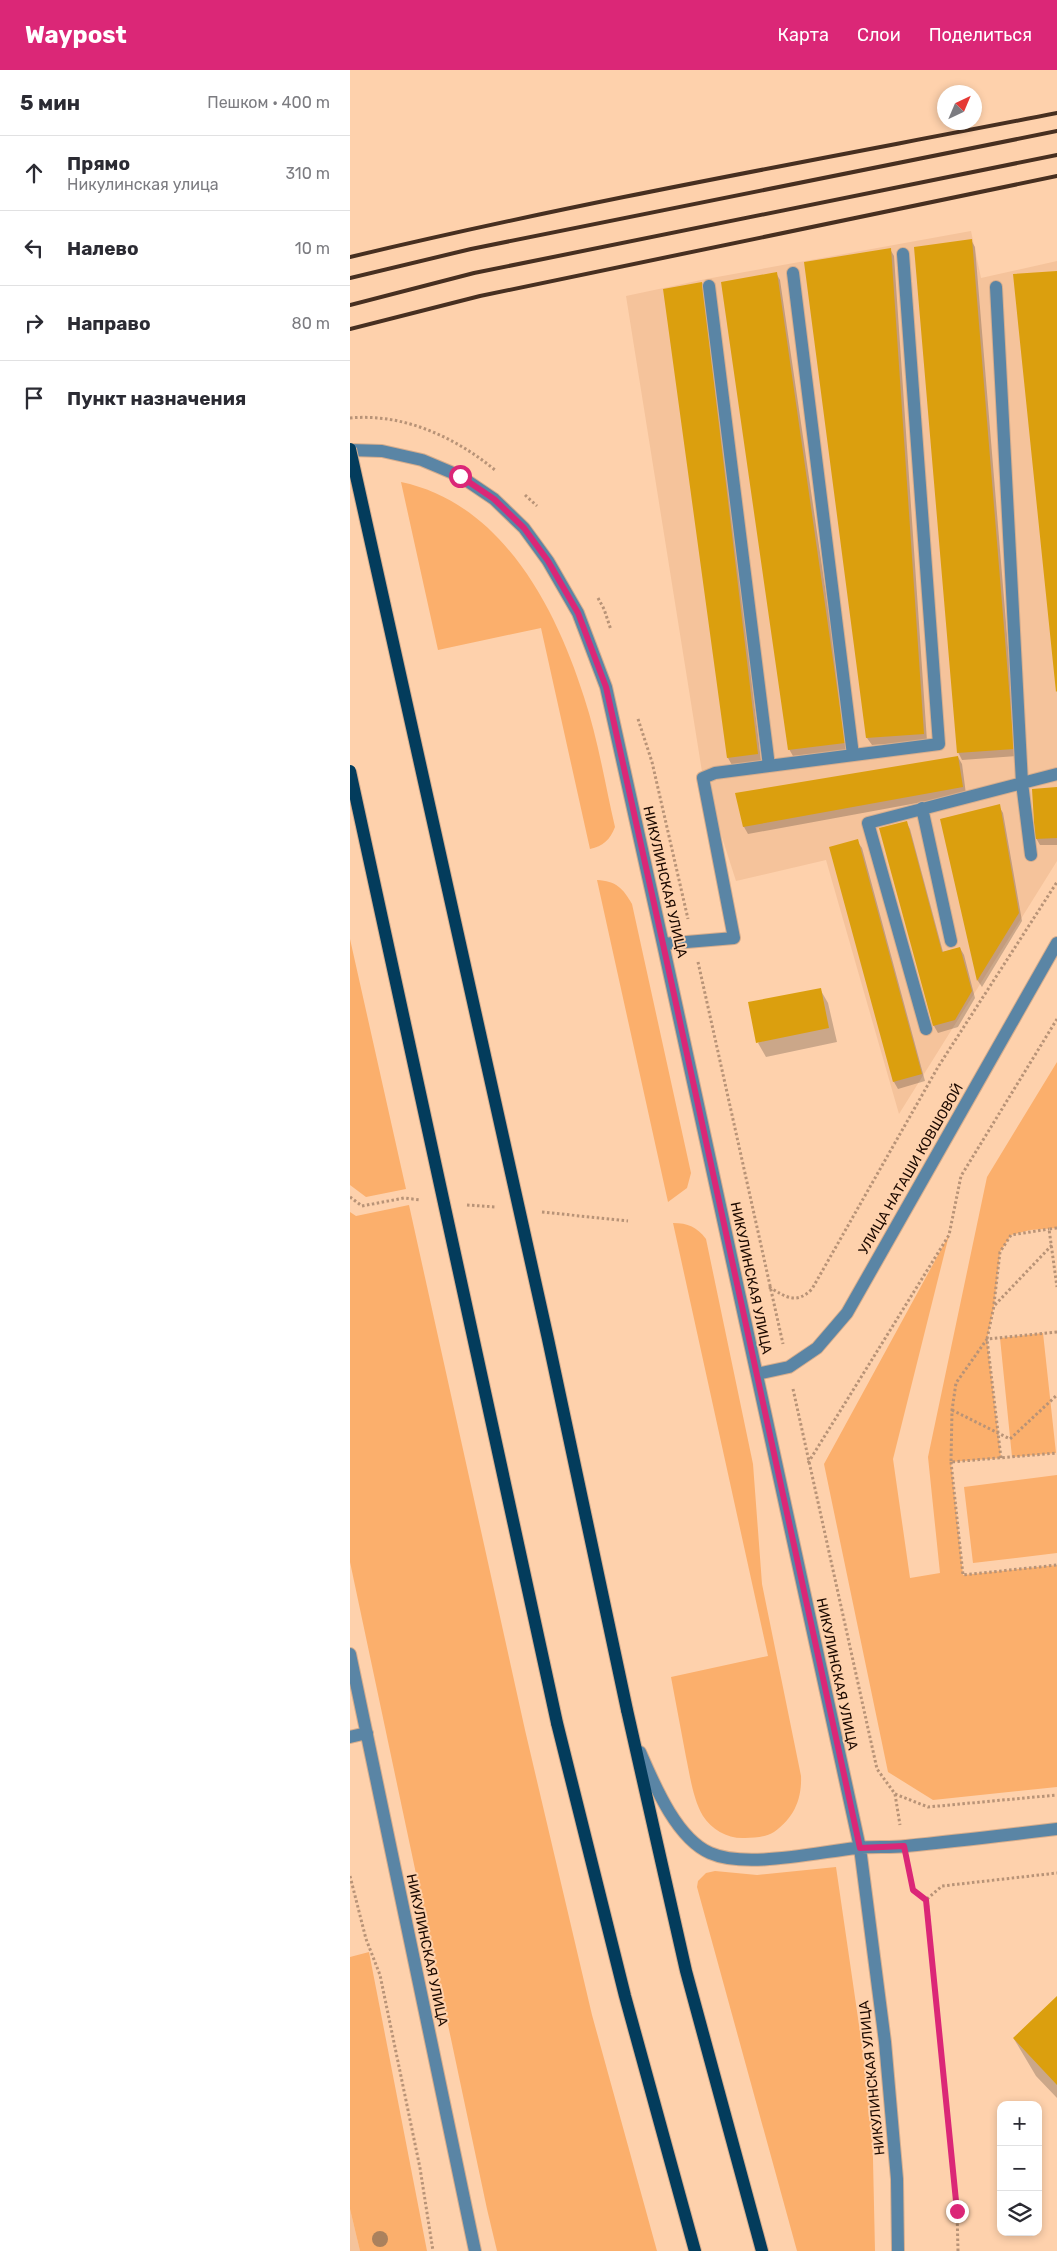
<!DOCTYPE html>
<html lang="ru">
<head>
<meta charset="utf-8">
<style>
	:root { --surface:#fff; --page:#f7f7f7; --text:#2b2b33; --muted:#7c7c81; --line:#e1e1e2; --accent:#db2777 }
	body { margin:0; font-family:Rubik,sans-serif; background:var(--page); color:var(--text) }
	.controls { position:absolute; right:15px; bottom:15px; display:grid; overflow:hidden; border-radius:10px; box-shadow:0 2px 8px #0003 }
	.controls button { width:45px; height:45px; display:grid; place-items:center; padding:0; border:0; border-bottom:1px solid var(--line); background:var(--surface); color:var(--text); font:25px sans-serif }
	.compass { position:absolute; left:587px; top:15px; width:45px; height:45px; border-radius:50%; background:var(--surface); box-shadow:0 2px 8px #0003; rotate:44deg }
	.stop { position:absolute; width:15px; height:15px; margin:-11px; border:4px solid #db2777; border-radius:50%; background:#fff }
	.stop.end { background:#db2777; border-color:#fff; box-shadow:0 1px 5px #0008 }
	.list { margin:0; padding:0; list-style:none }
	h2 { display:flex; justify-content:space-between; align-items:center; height:65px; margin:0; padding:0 20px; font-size:21px }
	h2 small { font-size:16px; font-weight:400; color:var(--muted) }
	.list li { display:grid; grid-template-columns:32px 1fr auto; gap:15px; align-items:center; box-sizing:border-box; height:75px; padding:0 20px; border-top:1px solid var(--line) }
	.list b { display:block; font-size:19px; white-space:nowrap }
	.list p { margin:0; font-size:16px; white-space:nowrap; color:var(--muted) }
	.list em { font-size:16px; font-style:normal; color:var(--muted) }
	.icon { flex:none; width:28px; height:28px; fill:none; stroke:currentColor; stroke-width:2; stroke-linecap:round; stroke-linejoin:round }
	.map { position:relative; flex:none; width:707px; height:2181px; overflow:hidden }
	header { display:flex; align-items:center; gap:30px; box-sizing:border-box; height:70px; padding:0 25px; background:var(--accent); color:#fff }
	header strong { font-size:24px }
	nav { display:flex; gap:28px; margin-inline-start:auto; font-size:18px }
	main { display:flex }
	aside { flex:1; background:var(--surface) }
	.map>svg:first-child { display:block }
</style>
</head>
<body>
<header>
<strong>Waypost</strong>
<nav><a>Карта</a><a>Слои</a><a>Поделиться</a></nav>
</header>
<main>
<aside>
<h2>5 мин<small>Пешком · 400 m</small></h2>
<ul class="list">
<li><svg class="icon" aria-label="ahead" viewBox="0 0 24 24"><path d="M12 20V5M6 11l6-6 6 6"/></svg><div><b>Прямо</b><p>Никулинская улица</p></div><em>310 m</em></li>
<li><svg class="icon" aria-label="left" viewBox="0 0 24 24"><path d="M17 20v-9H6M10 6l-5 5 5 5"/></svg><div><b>Налево</b></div><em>10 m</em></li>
<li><svg class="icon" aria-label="right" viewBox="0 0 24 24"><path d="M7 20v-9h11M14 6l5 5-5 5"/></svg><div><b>Направо</b></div><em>80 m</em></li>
<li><svg class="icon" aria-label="arrive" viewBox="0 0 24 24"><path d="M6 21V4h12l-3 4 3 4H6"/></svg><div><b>Пункт назначения</b></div></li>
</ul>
</aside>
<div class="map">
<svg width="707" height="2181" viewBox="0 0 707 2181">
	<rect width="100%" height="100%" fill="#fed1ac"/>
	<path fill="#f5c39b" d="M621 161 631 208 707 191V791L549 1044 476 790 386 811 353 708 276 226 356 209Z
		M0 2139 10 2181H0Z"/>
	<path fill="#fbaf6c" d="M51 412C152 433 206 538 234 627 248 669 255 714 265 757 260 770 253 776 240 779L191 558 88 580Z
		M247 810C266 811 273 818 282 834L341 1103 337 1118 318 1132Z
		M0 869 56 1119 16 1127 0 1115Z
		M707 992V1158L680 1160 661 1165 650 1182 644 1236 637 1269 651 1388 601 1392 613 1505 707 1495V1717L583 1730 538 1702 474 1394 599 1165 543 1389 560 1508 590 1503 578 1387 637 1107Z
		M59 1135 175 1660 242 1945 307 2181H147L137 2139 0 1492V1142L6 1146Z
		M323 1153C338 1153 347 1157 356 1169L403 1394 412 1514 451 1706C452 1729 444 1748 424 1762 416 1767 405 1768 395 1768 378 1769 362 1760 353 1746 343 1729 340 1706 336 1687 331 1660 326 1634 321 1607L418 1586Z
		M693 1263 706 1383 662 1387 650 1268Z
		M707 1405V1483L623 1493 614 1417Z
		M486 1797 522 2044 525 2181H447L347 1817 348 1811 356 1803 365 1801 407 1805Z
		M19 1882 77 2181H10L0 2139V1887Z"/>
	<path fill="#0003" d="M621 170 625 177 667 686 612 690 608 682Z
		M540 179 544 186 577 671 522 675 517 668Z
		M426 203 430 210 499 680 443 686 439 679Z
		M352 213 356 220 411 691 382 695 378 688 315 220Z
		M608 687 612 694 616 724 398 764 394 757 386 724Z
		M707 719V775H690L686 768Z
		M649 736 653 743 672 851 632 917 628 911 592 749Z
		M556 752 560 759 593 882 610 878 614 885 625 928 608 957 588 963 584 956Z
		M507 771 512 778 575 1011 548 1019 544 1012Z
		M470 919 478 933 487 972 416 987 408 973Z
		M707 1927V2028L686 2006 664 1969Z"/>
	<path fill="#db9f0e" d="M622 169 664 679 607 683 564 177Z
		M541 178 574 664 516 668 454 192Z
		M707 201V621L706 622 663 204Z
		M427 202 495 673 438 680 371 212Z
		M352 212 408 684 377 688 313 219Z
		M608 686 613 717 393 757 385 723Z
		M707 717V768L685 769 682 719Z
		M650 734 669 843 627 911 590 749Z
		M557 751 592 882 610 877 622 921 605 950 583 956 529 758Z
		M508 769 572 1004 543 1012 479 777Z
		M471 918 479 958 406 973 398 932Z
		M707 1926V2015L663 1968Z"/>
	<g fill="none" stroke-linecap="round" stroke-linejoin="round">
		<defs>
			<path id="minor" d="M443 203 503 685
				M359 216 419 696
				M646 217 672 713 681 785
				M0 380 32 381 72 390 110 406 144 429 174 458 198 491 228 543 256 617 313 874 510 1778 535 1972 547 2109 548 2181
				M572 738 601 871
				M313 874 384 868 353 708 365 703 589 674 553 184
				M576 959 518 753 707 704
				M407 1304 439 1297 467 1278 497 1243 707 873
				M0 1584 125 2181
				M0 1667 17 1663
				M290 1682C304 1714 326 1768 360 1783 396 1799 468 1782 507 1778 523 1776 540 1778 556 1776 607 1771 657 1765 707 1759"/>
			<path id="major" d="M277 1640 336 1901 412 2181
				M207 1653 275 1926 345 2181"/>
		</defs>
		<use href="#minor" stroke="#d6ad8d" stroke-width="14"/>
		<use href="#major" stroke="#d6ad8d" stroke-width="14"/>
		<path stroke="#b89377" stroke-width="3" stroke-dasharray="2.5 2.5" stroke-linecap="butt" d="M0 348C53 343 105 367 145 400
			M175 425 187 436
			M248 528 254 539 261 560
			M288 649 302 692 338 849
			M348 892 433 1274
			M0 1127 12 1136 54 1128 71 1130
			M117 1135 146 1137
			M192 1142 278 1151
			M707 1158 699 1159 707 1217
			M419 1217C436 1227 446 1235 462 1219L588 997 707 812
			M644 1234 650 1182 661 1165 699 1159
			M707 1262 637 1269 606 1313 602 1340 601 1392 707 1383
			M443 1319 527 1699 545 1724 550 1755
			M602 1340 660 1369 707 1325
			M651 1388 637 1269 644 1236 702 1175
			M601 1392 613 1505 707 1495
			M458 1393 599 1165 611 1106 707 949
			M545 1724 578 1737 707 1725
			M559 1798 563 1820 577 1829 607 2141 608 2181
			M0 1806 16 1869 30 1905 70 2098 83 2181
			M577 1829 592 1816 707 1803"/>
		<use href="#minor" stroke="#5a85a5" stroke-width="12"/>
		<use href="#major" stroke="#033c5c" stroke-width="12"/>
		<path stroke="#472f20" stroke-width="4" d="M0 187C234 131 471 89 707 43
			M0 208 121 179 707 61
			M0 235 124 203 707 85
			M0 259 130 226 707 106"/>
		<defs>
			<path id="major-bridge" d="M0 379 198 1269 277 1640
				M0 701 207 1653"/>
		</defs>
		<use href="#major-bridge" stroke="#d6ad8d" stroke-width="14" stroke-linecap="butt"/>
		<use href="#major-bridge" stroke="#033c5c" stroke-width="12"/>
	</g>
	<circle fill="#aa815d" cx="30" cy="2169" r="8"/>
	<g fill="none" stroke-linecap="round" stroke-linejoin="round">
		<path stroke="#db2777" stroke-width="6" d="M110 406 144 429 174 458 198 491 228 543 256 617 313 874 510 1778 554 1776 563 1820 576 1830 607 2141"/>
	</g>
	<g text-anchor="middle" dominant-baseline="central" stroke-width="4" stroke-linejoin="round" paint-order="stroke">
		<g font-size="14" fill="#1d0a00" stroke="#fed1ac">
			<text transform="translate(315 812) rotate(77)">НИКУЛИНСКАЯ УЛИЦА</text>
			<text transform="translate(561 1099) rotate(-60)">УЛИЦА НАТАШИ КОВШОВОЙ</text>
			<text transform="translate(401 1208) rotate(78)">НИКУЛИНСКАЯ УЛИЦА</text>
			<text transform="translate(487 1604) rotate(78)">НИКУЛИНСКАЯ УЛИЦА</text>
			<text transform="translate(77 1880) rotate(78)">НИКУЛИНСКАЯ УЛИЦА</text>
			<text transform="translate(522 2008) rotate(-96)">НИКУЛИНСКАЯ УЛИЦА</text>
		</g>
	</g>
</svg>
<div class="controls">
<button>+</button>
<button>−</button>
<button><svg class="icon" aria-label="layers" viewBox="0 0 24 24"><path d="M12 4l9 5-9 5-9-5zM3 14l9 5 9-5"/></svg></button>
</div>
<svg class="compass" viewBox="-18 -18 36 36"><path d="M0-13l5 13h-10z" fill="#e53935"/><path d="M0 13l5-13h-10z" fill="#7c7c81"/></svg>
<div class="stop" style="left:110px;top:406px"></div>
<div class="stop end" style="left:607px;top:2141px"></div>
</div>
</main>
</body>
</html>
